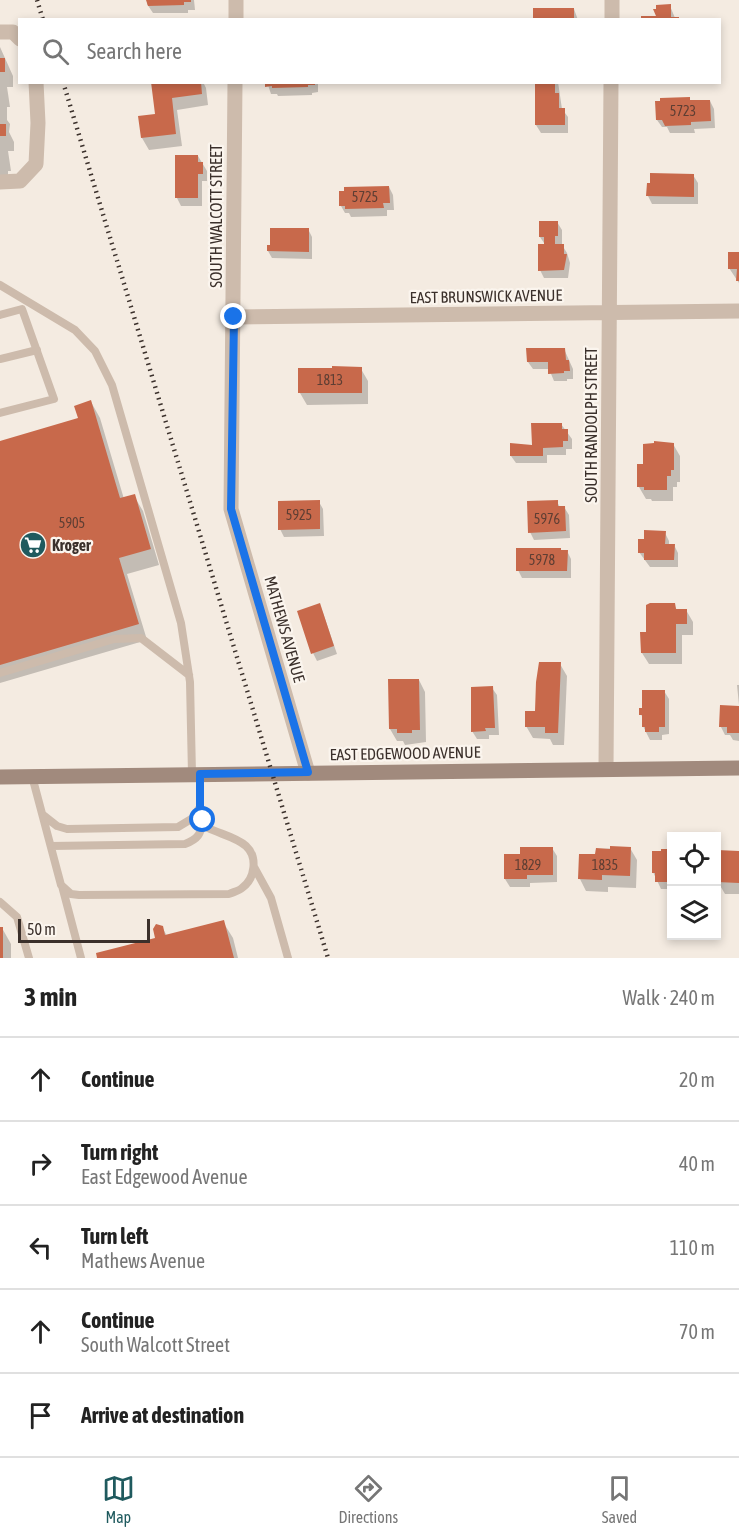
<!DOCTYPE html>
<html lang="en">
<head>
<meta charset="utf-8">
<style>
	:root { --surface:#fff; --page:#f6f6f6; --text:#222; --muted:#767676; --line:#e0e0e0; --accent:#1f5a5e }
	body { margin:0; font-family:"Asap Condensed",sans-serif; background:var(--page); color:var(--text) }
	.controls { position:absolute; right:18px; bottom:18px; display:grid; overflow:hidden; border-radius:0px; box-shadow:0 3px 9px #0003 }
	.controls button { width:54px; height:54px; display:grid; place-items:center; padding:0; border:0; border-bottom:2px solid var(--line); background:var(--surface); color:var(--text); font:30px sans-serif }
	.scale { position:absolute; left:18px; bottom:15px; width:132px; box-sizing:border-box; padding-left:6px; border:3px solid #3b302b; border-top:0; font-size:16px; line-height:21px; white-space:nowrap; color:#3b302b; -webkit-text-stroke:4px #fbf5ee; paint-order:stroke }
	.stop { position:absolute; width:18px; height:18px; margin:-14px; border:4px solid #1a73e8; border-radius:50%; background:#fff }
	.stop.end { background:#1a73e8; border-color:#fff; box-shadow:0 2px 6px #0008 }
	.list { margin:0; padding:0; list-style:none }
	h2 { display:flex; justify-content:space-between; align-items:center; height:78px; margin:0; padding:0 24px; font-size:26px }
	h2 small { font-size:20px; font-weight:400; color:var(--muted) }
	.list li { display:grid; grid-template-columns:39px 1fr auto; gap:18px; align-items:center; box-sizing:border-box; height:84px; padding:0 24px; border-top:2px solid var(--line) }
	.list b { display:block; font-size:22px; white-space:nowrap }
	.list p { margin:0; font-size:20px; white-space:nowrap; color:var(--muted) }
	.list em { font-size:20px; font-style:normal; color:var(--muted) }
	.icon { flex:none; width:33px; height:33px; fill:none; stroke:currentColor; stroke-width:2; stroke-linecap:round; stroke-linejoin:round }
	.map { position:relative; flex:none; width:739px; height:958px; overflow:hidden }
	.search { position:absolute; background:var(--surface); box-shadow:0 3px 9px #0003; left:18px; right:18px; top:18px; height:66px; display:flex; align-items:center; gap:15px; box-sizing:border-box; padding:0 21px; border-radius:0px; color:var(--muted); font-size:22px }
	.sheet { height:498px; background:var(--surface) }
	nav { display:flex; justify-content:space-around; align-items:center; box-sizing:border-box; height:84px; border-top:2px solid var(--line); background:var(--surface); font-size:16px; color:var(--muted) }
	nav a { display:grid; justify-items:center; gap:3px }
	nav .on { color:var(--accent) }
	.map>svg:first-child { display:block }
</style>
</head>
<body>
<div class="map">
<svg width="739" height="958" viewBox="0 0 739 958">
	<rect width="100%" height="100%" fill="#f4ebe1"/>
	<path fill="#0003" d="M147 0H194L195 10H188V13H153L147 4Z
		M670 6 675 18 658 17Z
		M574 9 578 20H534Z
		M0 47 13 76V87H7L10 107H7V120L10 124 9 132 14 142V151H8L11 171H8V179H0Z
		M152 82H203L206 88 208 105 177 110 182 146 149 150 142 138 140 117 156 115Z
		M267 82H318V92L312 93V95L278 96 277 94H271Z
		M536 82H558L562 109 568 117V133H541L536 125Z
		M689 98 691 102 710 101 714 109 715 128 694 129 695 133H670L667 127H662L657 120Z
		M198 156 207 171V181H202V206H181L177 198Z
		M693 175 698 183V204H652L648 196V184Z
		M389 187 393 195 394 210H387V216L351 217 349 213H345L341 206Z
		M557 222 562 230V245L567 253 570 263 568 278H544L540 270 546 246 540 237Z
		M308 229 312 237V259L272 258 268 251Z
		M739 253V283L729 268Z
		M564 349 573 369V379H567V381H554L549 369H533L528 362Z
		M361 369 368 381V404L307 405 300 393Z
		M91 402 100 418 124 499 134 496 143 511 159 565 127 574 147 640 0 683V443L80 419Z
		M561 424 572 439V449H566V455H547V463H516L511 456 533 447Z
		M673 444 680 456V482H677V487H673V501H652L651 499H646L639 487V465H645Z
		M319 502 323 509 324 536 284 537 280 529Z
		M557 502 560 507H564L569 515 570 538 534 540 530 532Z
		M665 533 669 541V545H674L678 553V567H650L639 552 645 540Z
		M561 551H567L571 559V578H522L518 570Z
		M319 605 323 613 337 654 317 661 313 653Z
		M674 605 677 610H686L693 622V635H682V664H649L642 653 648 634Z
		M560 664 567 676 564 745H553L550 739 533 738 526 726 537 713Z
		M419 680 425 692 426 742 405 745 403 741H397L390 729Z
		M737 685H739V705Z
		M492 688 497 695 499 735H489V739H477L472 731Z
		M664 691 669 699V734L662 735V740H650L643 726V719L641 714 644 709Z
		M721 707H739V741L733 740 730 735H725L721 727Z
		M552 848 557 856V882L530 883V887H510L505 879V856H521Z
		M630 848 637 860 636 888 608 887V892L586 891 580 879 597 856V849Z
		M668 853H672V889H661L653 872Z
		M739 853V894H725L718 882Z
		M223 922 233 938 238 958H99L97 954 157 939 162 927 167 936Z
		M0 928H2L11 944V958H0Z"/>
	<path fill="#c8694b" d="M146 0H191V2H184V5L148 6Z
		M671 4V17H679V20H641V16H656L653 9H656V5Z
		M533 8H574V20H533Z
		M0 58H5V72H0Z
		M151 82H201L202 94 172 98 176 134 141 138 138 116 155 114Z
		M265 82H315V85H308V87L272 88V86L265 87Z
		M535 82H555V93H559V108H565V125H535Z
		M690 97V100H710L711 121 691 122V125L665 126 662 120H656L655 101H660V98Z
		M0 124H6V136H0Z
		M175 155H198V162H203V174H198V198H175Z
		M650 173 694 174V197L646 196 647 183H650Z
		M389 186 390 203H383L384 208 345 209V206H339V191H344V187Z
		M539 221H558V236H555V244H564V254H567L564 270 538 271V244H544V237H539Z
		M270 228H309V252L267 251V245H270Z
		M728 252H739V281H736L737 269H728Z
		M526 348H565L566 360H569L570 371H564V373L548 374V362H527Z
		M332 366 362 367V393H298V368H332Z
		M91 400 120 498 135 494 151 549 119 558 139 624 0 665V441L78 418 74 406Z
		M531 423H562V429H568V441H563V447L543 448V456H510V443L532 445Z
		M654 441 674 443V470H671V476H667V490H644V487H637V464H643V444L654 443Z
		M320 500V529L278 530V501Z
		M558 500V506H565L566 531 528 533 527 501Z
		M644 530 666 531 665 544H675L674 560H644V553H638V539H644Z
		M516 548H561V550H568L567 571H516Z
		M320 603 334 646 311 654 297 611Z
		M650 603H675L676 609H687V624H676V653H641L640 632H646V605Z
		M539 662H561L558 733H545V727H525V711H535L536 682Z
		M388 679H419L420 730H412V733H397V729H389Z
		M493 686 495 728H485L486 731 471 732V687Z
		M642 690H665V727H659V732H645V727H642V715H639V708H642Z
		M720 705 739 706V733H727V727H719Z
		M610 846 631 847 630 876 602 875V880L578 879 579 854H595L596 848 610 849Z
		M520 847H553V875H527V879H504V854H520Z
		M661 849H667V851H672V882H655V873H652V851H661Z
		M717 850 739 851V883L717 882Z
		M224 920 234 958H97L96 953 155 938 153 929 156 924 163 926 165 935Z
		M0 927H3V958H0Z"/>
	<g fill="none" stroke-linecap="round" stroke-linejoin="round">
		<path stroke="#cdbbac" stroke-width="8" d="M0 285 75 330 95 351 112 385 181 623 190 682 192 774
			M0 315 22 309 54 399 0 413
			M0 359 37 350
			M0 673 114 639 141 638 189 675
			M32 776 61 885 71 894 79 895 229 894C233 892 239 891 242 888 255 879 258 857 246 846 236 837 220 834 208 828L200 811V774
			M43 815 57 826 67 829 178 827 193 818 200 807
			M51 846 185 844C198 839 201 834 203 821
			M254 867 271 898 288 958
			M62 886 81 958
			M0 902 17 917 29 958"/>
		<path stroke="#cdbbac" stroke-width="15" d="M236 20V0
			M612 20V0
			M0 32H13L20 39
			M235 82 231 509 308 773
			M0 182 20 181 36 164 38 123 36 82
			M234 317 739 311
			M606 769 611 82"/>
		<path stroke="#a18a7d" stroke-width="15" d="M0 777 739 768"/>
		<path stroke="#3b302b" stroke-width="4.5" stroke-dasharray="1.5 4.5" stroke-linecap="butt" d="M37 0 43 20
			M63 82 328 958"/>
	</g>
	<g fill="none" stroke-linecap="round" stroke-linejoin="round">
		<path stroke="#1a73e8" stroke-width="8" d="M203 820 200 806V774L308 772 231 509 234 317"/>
	</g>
	<defs>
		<symbol id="supermarket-disc" viewBox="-11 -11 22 22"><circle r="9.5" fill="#1f5a5e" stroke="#fbf5ee"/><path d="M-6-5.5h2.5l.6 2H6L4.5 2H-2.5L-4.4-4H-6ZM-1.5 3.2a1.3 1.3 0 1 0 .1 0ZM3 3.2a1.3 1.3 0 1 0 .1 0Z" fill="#fff"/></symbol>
	</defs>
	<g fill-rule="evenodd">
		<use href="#supermarket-disc" x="18" y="530" width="30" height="30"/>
	</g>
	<g text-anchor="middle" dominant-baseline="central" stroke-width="4.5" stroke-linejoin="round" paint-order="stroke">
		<g font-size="14" fill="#5e3e33">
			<text x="683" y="111">5723</text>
			<text x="365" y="197">5725</text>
			<text x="330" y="380">1813</text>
			<text x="299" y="515">5925</text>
			<text x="547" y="519">5976</text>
			<text x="72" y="523">5905</text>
			<text x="542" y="560">5978</text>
			<text x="528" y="865">1829</text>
			<text x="605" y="865">1835</text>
		</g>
		<g font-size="16" fill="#3b302b" stroke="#fbf5ee">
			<text transform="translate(216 216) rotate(-90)">SOUTH WALCOTT STREET</text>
			<text transform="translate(486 296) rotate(-1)">EAST BRUNSWICK AVENUE</text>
			<text transform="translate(591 425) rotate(-90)">SOUTH RANDOLPH STREET</text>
			<text transform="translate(285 629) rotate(74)">MATHEWS AVENUE</text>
			<text transform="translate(405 753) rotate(-1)">EAST EDGEWOOD AVENUE</text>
		</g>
		<g font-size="16" font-weight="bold" fill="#3b302b" stroke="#fbf5ee" text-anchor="start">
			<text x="52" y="545">Kroger</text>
		</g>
	</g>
</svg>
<div class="controls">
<button><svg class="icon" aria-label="locate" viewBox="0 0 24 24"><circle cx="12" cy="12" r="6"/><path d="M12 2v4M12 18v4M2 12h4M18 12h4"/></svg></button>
<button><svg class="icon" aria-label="layers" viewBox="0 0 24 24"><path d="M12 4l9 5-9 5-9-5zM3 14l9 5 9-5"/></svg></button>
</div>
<div class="scale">50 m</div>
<div class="stop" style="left:203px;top:820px"></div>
<div class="stop end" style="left:234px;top:317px"></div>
<div class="search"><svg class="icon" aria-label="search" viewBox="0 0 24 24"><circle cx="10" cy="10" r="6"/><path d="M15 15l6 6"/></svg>Search here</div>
</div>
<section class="sheet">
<h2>3 min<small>Walk · 240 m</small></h2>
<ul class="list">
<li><svg class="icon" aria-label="ahead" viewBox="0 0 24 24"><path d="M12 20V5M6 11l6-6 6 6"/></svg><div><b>Continue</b></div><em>20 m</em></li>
<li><svg class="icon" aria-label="right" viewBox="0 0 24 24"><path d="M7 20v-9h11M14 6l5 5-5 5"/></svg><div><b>Turn right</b><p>East Edgewood Avenue</p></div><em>40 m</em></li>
<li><svg class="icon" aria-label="left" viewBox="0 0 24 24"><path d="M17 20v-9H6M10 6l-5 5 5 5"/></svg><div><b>Turn left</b><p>Mathews Avenue</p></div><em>110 m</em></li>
<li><svg class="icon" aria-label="ahead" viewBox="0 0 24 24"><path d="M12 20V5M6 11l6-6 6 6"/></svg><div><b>Continue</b><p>South Walcott Street</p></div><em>70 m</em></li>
<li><svg class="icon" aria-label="arrive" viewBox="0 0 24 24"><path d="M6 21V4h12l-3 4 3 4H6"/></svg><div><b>Arrive at destination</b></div></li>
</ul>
</section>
<nav>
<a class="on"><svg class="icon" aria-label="map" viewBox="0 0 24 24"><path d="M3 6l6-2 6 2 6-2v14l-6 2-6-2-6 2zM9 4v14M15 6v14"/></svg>Map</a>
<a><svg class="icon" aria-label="directions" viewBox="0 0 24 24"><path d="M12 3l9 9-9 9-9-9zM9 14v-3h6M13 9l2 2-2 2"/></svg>Directions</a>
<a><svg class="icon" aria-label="saved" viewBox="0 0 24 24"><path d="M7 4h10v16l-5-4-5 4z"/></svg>Saved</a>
</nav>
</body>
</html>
